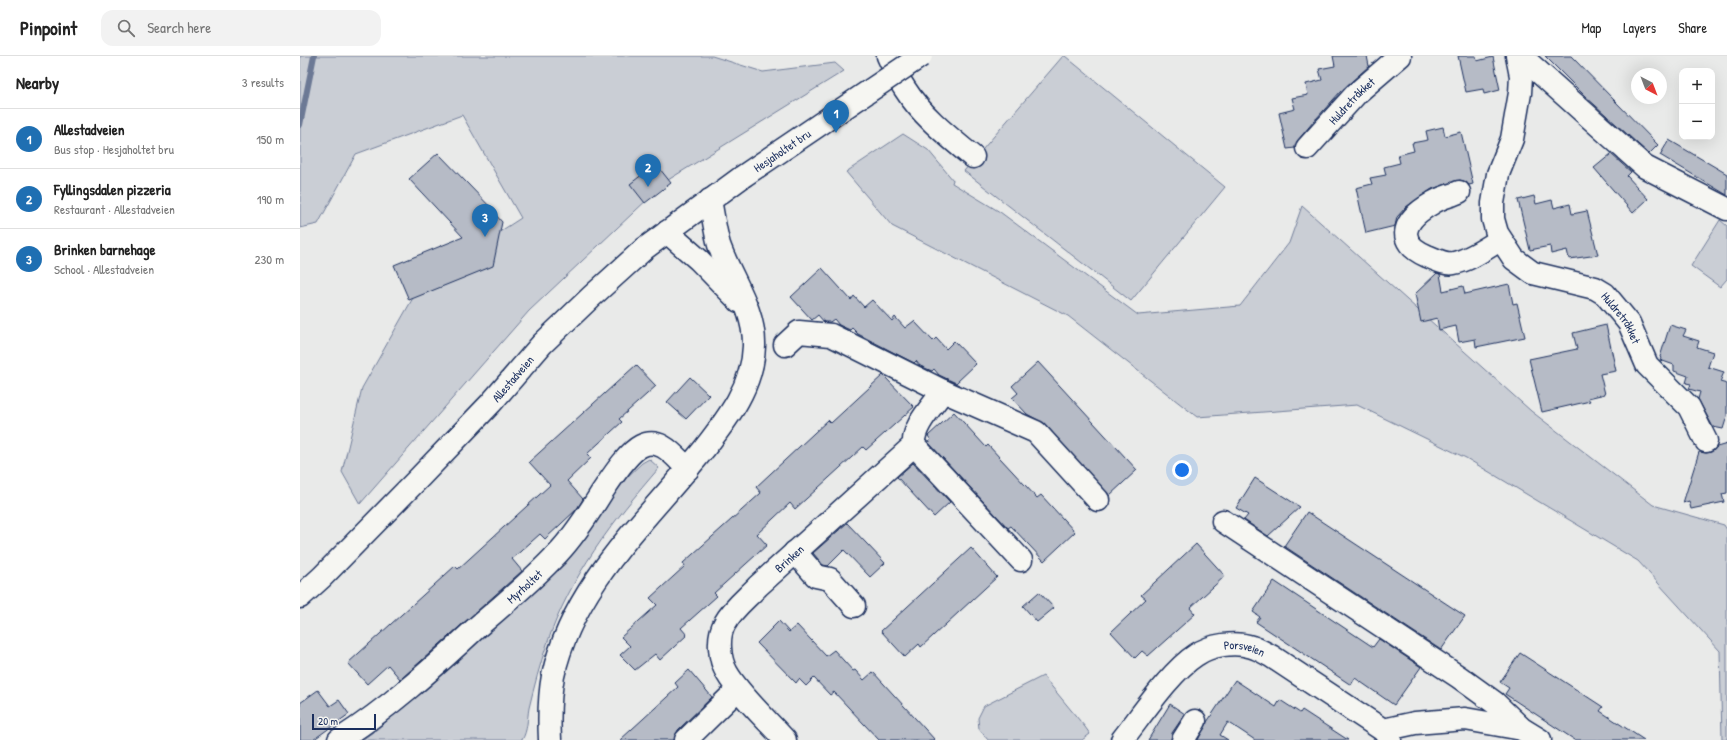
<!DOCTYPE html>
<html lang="en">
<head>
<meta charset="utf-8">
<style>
	:root { --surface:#fff; --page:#f2f2f2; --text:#222; --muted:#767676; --line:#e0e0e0; --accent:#1f6fb2 }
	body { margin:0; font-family:"Patrick Hand",sans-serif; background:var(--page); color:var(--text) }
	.controls { position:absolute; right:12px; top:12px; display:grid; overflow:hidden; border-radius:8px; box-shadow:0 4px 16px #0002 }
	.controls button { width:36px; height:36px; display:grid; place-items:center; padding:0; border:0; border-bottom:1px solid var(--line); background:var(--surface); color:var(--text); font:20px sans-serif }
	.compass { position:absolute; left:1331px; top:12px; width:36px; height:36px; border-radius:50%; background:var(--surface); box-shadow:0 4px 16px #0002; rotate:138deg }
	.scale { position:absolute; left:12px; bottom:10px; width:64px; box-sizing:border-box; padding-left:4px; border:2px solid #1b2f5e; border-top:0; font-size:11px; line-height:14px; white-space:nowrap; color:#1b2f5e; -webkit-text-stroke:3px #f6f6f2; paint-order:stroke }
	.you { position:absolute; left:882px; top:414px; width:14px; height:14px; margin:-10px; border:3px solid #fff; border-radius:50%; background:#1a73e8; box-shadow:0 0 0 6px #1a73e833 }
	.badge { display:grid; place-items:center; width:26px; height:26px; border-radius:50%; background:var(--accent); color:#fff; font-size:13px; font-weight:700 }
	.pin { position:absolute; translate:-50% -33px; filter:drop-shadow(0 1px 2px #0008) }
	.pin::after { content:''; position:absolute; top:21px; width:14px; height:12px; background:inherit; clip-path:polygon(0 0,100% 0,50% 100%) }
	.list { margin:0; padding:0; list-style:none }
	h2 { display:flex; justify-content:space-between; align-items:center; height:52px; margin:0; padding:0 16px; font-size:17px }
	h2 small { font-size:13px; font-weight:400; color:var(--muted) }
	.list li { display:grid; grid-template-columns:26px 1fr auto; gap:12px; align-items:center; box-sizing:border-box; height:60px; padding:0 16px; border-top:1px solid var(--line) }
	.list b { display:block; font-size:15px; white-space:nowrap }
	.list p { margin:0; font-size:13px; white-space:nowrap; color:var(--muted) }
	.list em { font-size:13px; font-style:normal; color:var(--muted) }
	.icon { flex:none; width:22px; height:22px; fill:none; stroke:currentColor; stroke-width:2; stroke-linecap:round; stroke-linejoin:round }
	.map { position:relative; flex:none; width:1427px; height:684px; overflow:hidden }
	header { display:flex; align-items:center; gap:24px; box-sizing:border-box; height:56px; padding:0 20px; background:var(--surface); border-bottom:1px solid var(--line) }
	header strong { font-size:19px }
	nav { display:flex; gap:22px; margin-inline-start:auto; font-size:14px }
	.search { width:280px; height:36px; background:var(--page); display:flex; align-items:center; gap:10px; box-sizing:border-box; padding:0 14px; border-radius:12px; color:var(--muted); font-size:15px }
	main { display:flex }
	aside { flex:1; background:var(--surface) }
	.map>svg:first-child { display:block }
</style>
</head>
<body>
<header>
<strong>Pinpoint</strong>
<div class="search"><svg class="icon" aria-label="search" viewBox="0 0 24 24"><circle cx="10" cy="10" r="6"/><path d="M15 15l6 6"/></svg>Search here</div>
<nav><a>Map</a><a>Layers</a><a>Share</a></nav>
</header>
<main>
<aside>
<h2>Nearby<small>3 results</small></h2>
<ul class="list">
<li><span class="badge">1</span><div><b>Allestadveien</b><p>Bus stop · Hesjaholtet bru</p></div><em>150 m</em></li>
<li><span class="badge">2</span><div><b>Fyllingsdalen pizzeria</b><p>Restaurant · Allestadveien</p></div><em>190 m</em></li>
<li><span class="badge">3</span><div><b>Brinken barnehage</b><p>School · Allestadveien</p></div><em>230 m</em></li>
</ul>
</aside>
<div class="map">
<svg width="1427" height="684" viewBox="0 0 1427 684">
	<rect width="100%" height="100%" fill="#e9eae9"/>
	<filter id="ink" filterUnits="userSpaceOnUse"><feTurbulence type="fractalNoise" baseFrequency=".025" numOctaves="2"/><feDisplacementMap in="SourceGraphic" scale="8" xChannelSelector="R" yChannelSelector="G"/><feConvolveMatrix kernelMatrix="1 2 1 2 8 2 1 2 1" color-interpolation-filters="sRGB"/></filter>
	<g filter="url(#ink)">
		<path fill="#caced5" stroke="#727e9a" d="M0 0H412L463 16 535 7 544 15 368 124 229 255 60 448 42 416 62 332 122 226 221 162 162 59 56 98 18 168 0 172Z
			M763 0H765L925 131 831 245 664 115Z
			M603 78 628 94 653 124 652 127 700 156 838 259 940 250 989 187 1002 150 1231 355 1353 449 1424 469 1427 474V684H1422L1420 595 1338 505 1166 402 1057 349 897 361 768 260 592 170 546 116Z
			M1420 164 1427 170V223L1420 231 1391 210Z
			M349 403 359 412C313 465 270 520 247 588 240 608 234 631 229 652 227 663 228 674 222 684H62L76 674 120 637 265 508 325 423 342 407Z
			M743 620 785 671 790 678 782 684H688L679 673 678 662 684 650Z"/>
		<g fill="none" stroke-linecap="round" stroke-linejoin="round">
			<path stroke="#6c7995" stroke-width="6" d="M0 69 14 0"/>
		</g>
		<path fill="#b6bbc6" stroke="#1b2f5e" d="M1033 0H1067L1069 10 1041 35 1016 63 1014 64V65L998 84 995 92 987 93 979 57 995 53 992 42 1008 39 1006 28 1022 24 1019 13 1035 10Z
			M1158 0H1176L1177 5 1193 1 1200 34 1184 38 1183 33 1166 36Z
			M1245 0H1271L1358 89 1349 98 1285 40Z
			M1143 71 1145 80 1161 76 1173 128 1169 129 1166 126 1160 124 1132 133 1106 151 1097 161 1095 170 1066 177 1056 132 1072 128 1070 122 1086 119 1084 111 1100 107 1098 99 1114 95 1112 87 1128 84 1126 75Z
			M1369 84 1427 118V139L1360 99Z
			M138 97 196 157 195 158 202 166 193 210 109 244 94 209 163 181 109 123Z
			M1311 98 1331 116 1327 120 1348 143 1333 157 1294 112Z
			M356 108 371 127 345 147 330 128Z
			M1234 140 1236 148 1252 144 1254 152 1270 148 1272 158 1287 155 1298 199 1269 203 1267 194 1251 198 1250 190 1230 194 1218 144Z
			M522 212 551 244 554 240 564 251 572 244 592 265 595 261 605 272 614 265 633 285 636 282 646 293 654 285 676 308 656 327 639 319 634 313 632 315 620 310 616 305 614 307 558 278 552 272 550 274 539 269 534 263 530 266H524L518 259 512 264 491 241Z
			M1137 217 1140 218 1143 235 1163 230 1165 238 1209 228 1213 248 1217 247 1225 281 1176 291 1175 283 1159 286 1156 270 1139 274 1137 262 1121 266 1115 238Z
			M1306 269 1316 315 1300 318 1305 338 1288 342 1290 345 1242 356 1229 303 1277 293 1273 277Z
			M1370 269 1386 274 1383 280 1399 285 1397 291 1413 296 1408 311 1424 316 1420 326 1427 328V360L1423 373 1413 371 1398 343 1400 336 1389 333 1391 328 1386 327 1388 320 1374 315V309L1360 304 1361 302 1360 301Z
			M738 306 837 414 809 440 745 368 727 358 712 342 718 337 712 330Z
			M336 309 356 330 319 363 322 366 287 398 291 402 267 425 283 443 277 453 245 483 240 478 212 503 222 515 102 622 100 623 88 609 67 628 48 607 155 510 158 513 250 429 229 406Z
			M583 319 614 351 566 394 563 391 495 453 490 447 457 478 467 489 414 537 417 540 381 572 387 579 360 604 355 598 335 614 320 599 330 590 321 581 357 549 350 542 385 510 383 507 461 437 456 431 528 364 531 367Z
			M390 321 409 339 386 363 367 346Z
			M654 356 686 391 688 389 737 442 741 439 775 476 744 505 711 470 708 472 628 386 631 384 628 380Z
			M1427 388V437L1422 438 1424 446 1391 453 1389 445 1383 447 1399 396 1406 397 1411 396 1417 391Z
			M613 407 650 446 634 461 597 421Z
			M955 422 1000 451 968 480 944 464 948 459 936 452Z
			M1007 456 1165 560 1141 594 984 490Z
			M547 467 585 507 570 521 544 494 528 510 523 509 513 497Z
			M896 488 925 520 890 552 895 558 848 600 842 595 835 602 811 576 846 543 841 539Z
			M671 492 697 521 621 591 619 588 605 601 581 575Z
			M974 525 1073 591 1079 583 1121 611 1094 649 1055 622 1051 629 956 566 960 561 953 556Z
			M739 536 754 552 737 566 723 550Z
			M479 565 489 576 497 569 526 600 534 594 553 615 555 614 564 624 573 616 635 684H579L534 636 530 639 514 622 506 630 499 623 496 627 457 587Z
			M1220 597 1303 651 1300 655 1344 684H1275L1205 638 1209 632 1200 626Z
			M389 614 412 641 378 674 374 684H320L378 631 375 627Z
			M935 624 976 651 980 644 1000 657 1002 654 1048 684H955L928 666 920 679 928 684H898L907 666Z
			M18 634 30 650 39 644 49 658 13 684H0V647Z
			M870 648 885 658 872 677 871 684H848Z"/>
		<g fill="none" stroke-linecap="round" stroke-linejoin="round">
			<defs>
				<g id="minor">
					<path d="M588 0C593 11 598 23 605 33 622 60 649 81 673 101"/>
					<path id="s1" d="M1217 0 1221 20 1220 37 1212 83 1198 118 1193 147V163L1197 177 1214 203 1233 217 1295 232 1305 238 1329 267 1347 309 1389 351 1406 385"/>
					<path d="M1221 0 1345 111 1427 153"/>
					<path id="s2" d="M1007 92 1057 37 1100 0"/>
					<path d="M1159 136C1150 140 1139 142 1131 148 1105 163 1093 185 1127 200 1135 203 1145 209 1154 207 1170 204 1186 192 1200 184"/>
					<path d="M485 289 499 276 531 279 643 335 736 376 798 444"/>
					<path d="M614 389 721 504"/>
					<path d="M923 465 1159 621 1195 647 1222 673 1240 684"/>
					<path d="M495 496 516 520 530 523 554 550"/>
					<path d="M1083 674 1115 667 1165 663 1222 673"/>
					<path id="s3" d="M39 684C89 652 132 613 175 573 203 549 232 525 258 497 275 479 289 457 302 436 311 423 327 397 341 390 361 380 375 401 388 413"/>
					<path d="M386 684 438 633"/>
					<path id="s4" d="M485 684C468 665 439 638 427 617 419 603 417 580 425 567 433 552 447 542 458 530L614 389C612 370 633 350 643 335"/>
					<path id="s5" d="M822 684C841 660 871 615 896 599 910 589 935 585 952 591 959 593 965 597 971 600L1083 674 1090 684"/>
					<path d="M883 684 895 665"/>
				</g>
				<g id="major">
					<path d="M367 176 399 204 439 245"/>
					<path id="s6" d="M0 541 22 521 119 422 191 347 242 288 291 241 344 193 442 121"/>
					<path d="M250 684C249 663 249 641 253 620 273 528 348 463 404 393 428 362 453 330 454 290 455 253 431 223 419 189 415 175 413 159 410 144"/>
				</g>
			</defs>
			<use href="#minor" stroke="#1b2f5e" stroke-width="25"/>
			<use href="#major" stroke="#1b2f5e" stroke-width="25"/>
			<use href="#minor" stroke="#f6f6f2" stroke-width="22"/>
			<use href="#major" stroke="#f6f6f2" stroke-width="22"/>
			<defs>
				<g id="major-bridge">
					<path id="s7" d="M442 121 621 0"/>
				</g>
			</defs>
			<use href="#major-bridge" stroke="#1b2f5e" stroke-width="25" stroke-linecap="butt"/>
			<use href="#major-bridge" stroke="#f6f6f2" stroke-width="22"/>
		</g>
	</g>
	<g text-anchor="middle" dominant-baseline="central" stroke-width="3.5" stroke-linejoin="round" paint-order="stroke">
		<g font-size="12" fill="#1b2f5e" stroke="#f6f6f2">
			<text stroke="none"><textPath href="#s2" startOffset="65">Huldretråkket</textPath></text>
			<text stroke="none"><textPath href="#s7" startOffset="48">Hesjaholtet bru</textPath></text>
			<text stroke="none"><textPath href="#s1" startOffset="341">Huldretråkket</textPath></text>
			<text stroke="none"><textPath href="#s6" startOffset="305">Allestadveien</textPath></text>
			<text stroke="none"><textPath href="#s4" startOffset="232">Brinken</textPath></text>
			<text stroke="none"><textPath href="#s3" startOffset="241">Myrholtet</textPath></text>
			<text stroke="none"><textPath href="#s5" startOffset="164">Porsveien</textPath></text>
		</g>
	</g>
</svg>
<div class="controls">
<button>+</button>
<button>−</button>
</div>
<svg class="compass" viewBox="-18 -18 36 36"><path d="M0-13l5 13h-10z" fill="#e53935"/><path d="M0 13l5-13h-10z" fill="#767676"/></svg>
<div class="scale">20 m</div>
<div class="you"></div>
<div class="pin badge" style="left:536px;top:77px">1</div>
<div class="pin badge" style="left:348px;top:131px">2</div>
<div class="pin badge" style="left:185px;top:181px">3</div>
</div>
</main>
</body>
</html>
